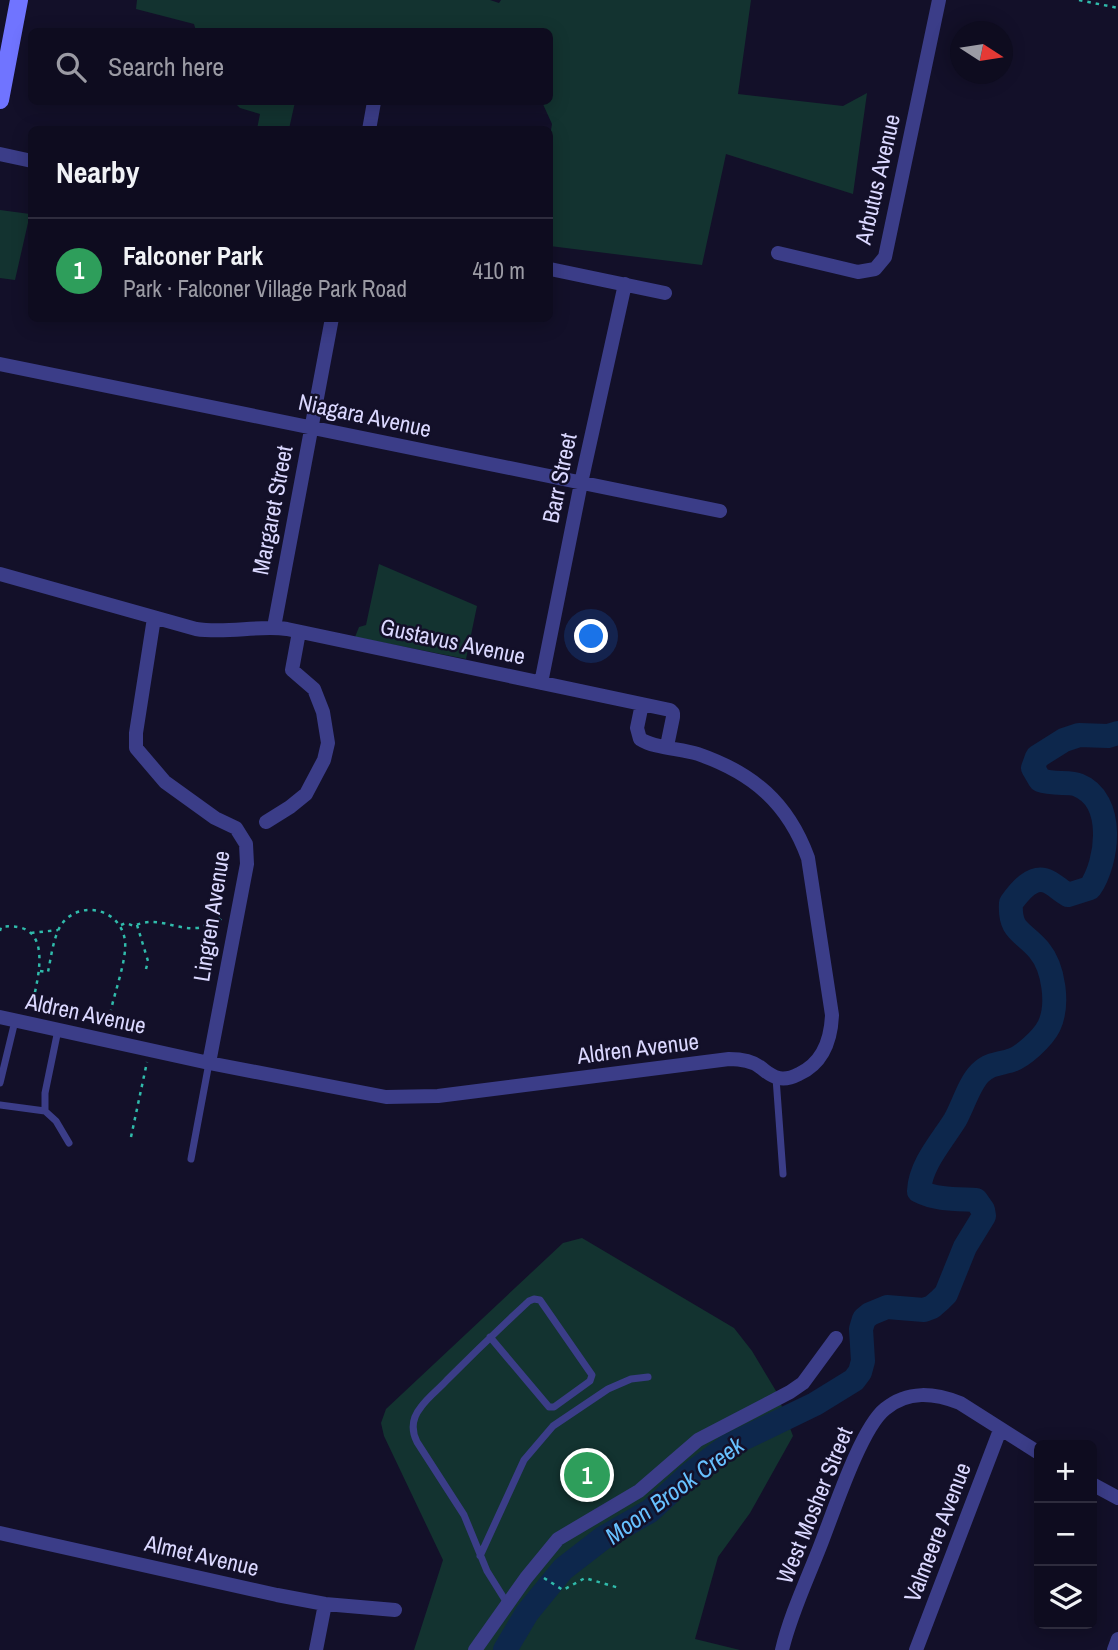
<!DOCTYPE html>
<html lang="en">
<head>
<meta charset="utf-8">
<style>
	:root { --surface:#0e0c1f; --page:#171528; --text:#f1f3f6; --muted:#9b9ba4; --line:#2e2c3d; --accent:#05f4ff }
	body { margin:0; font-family:"Archivo Narrow",sans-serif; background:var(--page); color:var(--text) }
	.controls { position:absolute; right:21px; bottom:21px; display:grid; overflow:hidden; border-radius:10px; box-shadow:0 4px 18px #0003 }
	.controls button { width:63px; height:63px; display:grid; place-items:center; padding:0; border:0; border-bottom:2px solid var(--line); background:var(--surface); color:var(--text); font:35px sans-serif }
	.compass { position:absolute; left:950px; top:21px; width:63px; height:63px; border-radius:50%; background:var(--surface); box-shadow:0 4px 18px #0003; rotate:102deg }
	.you { position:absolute; left:592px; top:637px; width:24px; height:24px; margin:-18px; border:5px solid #fff; border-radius:50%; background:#1a73e8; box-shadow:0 0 0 10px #1a73e833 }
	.badge { display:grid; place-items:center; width:46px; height:46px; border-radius:50%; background:var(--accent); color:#fff; font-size:23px; font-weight:700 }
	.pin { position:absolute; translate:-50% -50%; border:4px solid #fff; box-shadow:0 2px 7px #0006 }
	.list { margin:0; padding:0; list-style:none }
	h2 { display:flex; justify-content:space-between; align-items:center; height:91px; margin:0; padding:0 28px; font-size:30px }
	h2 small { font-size:23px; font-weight:400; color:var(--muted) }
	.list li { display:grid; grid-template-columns:46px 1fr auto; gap:21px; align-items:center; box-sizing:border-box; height:105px; padding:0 28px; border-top:2px solid var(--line) }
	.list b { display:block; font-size:26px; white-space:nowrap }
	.list p { margin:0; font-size:23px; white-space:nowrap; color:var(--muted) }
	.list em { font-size:23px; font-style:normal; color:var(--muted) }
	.icon { flex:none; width:38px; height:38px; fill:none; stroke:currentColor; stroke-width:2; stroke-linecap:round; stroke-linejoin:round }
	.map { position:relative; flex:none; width:1118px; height:1650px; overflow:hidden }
	.search { position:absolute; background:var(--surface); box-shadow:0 4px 18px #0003; left:28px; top:28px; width:525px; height:77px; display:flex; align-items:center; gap:18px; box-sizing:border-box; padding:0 24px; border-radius:10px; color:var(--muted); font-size:26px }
	.panel { position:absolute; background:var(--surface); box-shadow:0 4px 18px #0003; left:28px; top:126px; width:525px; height:196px; border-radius:10px }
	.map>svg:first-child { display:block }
</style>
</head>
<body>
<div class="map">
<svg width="1118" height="1650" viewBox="0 0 1118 1650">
	<rect width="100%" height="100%" fill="#131029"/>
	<path fill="#133330" d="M137 0H490L499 3 501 0H751L738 94 843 106 867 93 853 194 726 154 702 265 550 246V136L552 124 542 102H550V32L196 31 194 24 136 9Z
		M234 102H295L289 129H257L260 114 240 108Z
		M0 210 30 214 15 280 0 278Z
		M379 564 477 606 466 659 355 637 359 627 366 625Z
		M582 1238 734 1328 752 1351 776 1391 793 1436 750 1513 718 1557 695 1639 740 1650H414L443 1560 384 1436 381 1423 386 1409 563 1243Z"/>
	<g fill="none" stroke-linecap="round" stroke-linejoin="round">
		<path stroke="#0d274c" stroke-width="24" d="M505 1650 527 1613 563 1569 603 1538 650 1511 689 1475 728 1446 815 1404 854 1380 860 1372 863 1361 861 1329 864 1319 870 1314 887 1307 924 1310 932 1307 940 1300 946 1294 965 1247 984 1216 983 1210 976 1200C957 1199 936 1200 919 1191 920 1165 942 1141 955 1120 963 1106 969 1084 980 1073 989 1064 998 1064 1009 1061 1022 1058 1043 1038 1049 1026 1059 1005 1054 968 1039 950 1023 931 1009 932 1011 903 1019 892 1033 873 1049 882 1055 885 1061 891 1068 895L1090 888C1108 862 1116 800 1078 785 1070 781 1053 785 1040 780L1033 768 1037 757 1064 740 1079 735 1108 736 1118 733"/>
		<path stroke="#30bbab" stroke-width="2.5" stroke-dasharray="3.5 5" stroke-linecap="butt" d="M1079 0 1118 8
			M121 925 126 923 134 926C157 915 174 930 197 928 205 927 211 922 218 918L223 922
			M137 925 148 961 146 969
			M0 931 1 927C52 920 40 970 33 1001
			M31 933 58 930
			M40 971 48 972C51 958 53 938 61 925 79 899 121 908 125 941 127 959 115 991 111 1010
			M131 1137 147 1062
			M544 1578 563 1590 585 1578 619 1588"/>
		<path stroke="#3b3d88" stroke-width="7" d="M58 1030 45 1093V1111L56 1121 69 1143
			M776 1078 783 1174
			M0 1083 15 1021
			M0 1105 45 1111
			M191 1159 209 1063
			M490 1337 549 1407H554L590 1381 592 1375 540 1300 534 1299 529 1301C501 1327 474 1353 447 1380 439 1389 428 1397 421 1407 412 1418 411 1430 417 1442L464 1515 487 1571 507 1603
			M480 1556 524 1460 553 1426 608 1389 631 1379 648 1377"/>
		<path stroke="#3b3d88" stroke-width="14" d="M369 130 374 102
			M0 154 32 161
			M778 253 858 272 875 269 885 257 939 0
			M550 269 665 293
			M0 364 720 511
			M0 574 196 629C227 634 257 625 287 629L670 710 673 713V717L667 746
			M154 618 136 733V748L165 782 215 818 236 828 246 844 247 864 209 1063
			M274 627 332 318
			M541 683 581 483 625 284
			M266 822 290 807 306 794 324 760 328 743 323 712 314 689 292 670 299 632
			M0 1017 209 1063 386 1097 438 1096 729 1059C740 1059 751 1060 760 1067 767 1072 770 1076 779 1078 786 1080 793 1077 799 1074 823 1063 831 1039 832 1015L808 858C788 803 753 773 698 754 680 748 656 749 640 739L637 728 642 704
			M1092 1484 1118 1498
			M0 1533 277 1595 325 1604 395 1610
			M316 1650 325 1604
			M475 1650 526 1578 558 1539 639 1491 698 1440 790 1392 803 1383 836 1338
			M782 1650C790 1616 806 1582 819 1549 832 1517 860 1429 885 1409 908 1390 934 1393 960 1403L1039 1453
			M916 1650 1000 1430
			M1114 1650 1118 1639"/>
		<path stroke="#7074ff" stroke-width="18" d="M0 100 19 0"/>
	</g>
	<g text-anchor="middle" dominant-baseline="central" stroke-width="5" stroke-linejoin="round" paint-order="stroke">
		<g font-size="23" fill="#dbd8ff" stroke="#131029">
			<text transform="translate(877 179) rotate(-77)">Arbutus Avenue</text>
			<text transform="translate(365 415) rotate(12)">Niagara Avenue</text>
			<text transform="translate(559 478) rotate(-78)">Barr Street</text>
			<text transform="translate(272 510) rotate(-79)">Margaret Street</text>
			<text transform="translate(453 641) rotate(12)">Gustavus Avenue</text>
			<text transform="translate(211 916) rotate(-81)">Lingren Avenue</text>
			<text transform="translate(86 1013) rotate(12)">Aldren Avenue</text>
			<text transform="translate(638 1048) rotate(-7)">Aldren Avenue</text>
			<text transform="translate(814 1505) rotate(-68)">West Mosher Street</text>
			<text transform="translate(937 1532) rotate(-69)">Valmeere Avenue</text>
			<text transform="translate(202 1555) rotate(13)">Almet Avenue</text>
		</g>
		<g font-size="24" font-style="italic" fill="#67c1ff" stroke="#131029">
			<text transform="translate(674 1490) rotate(-36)">Moon Brook Creek</text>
		</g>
	</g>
</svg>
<div class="controls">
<button>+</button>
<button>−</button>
<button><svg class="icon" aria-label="layers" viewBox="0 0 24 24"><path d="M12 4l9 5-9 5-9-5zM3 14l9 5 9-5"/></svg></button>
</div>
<svg class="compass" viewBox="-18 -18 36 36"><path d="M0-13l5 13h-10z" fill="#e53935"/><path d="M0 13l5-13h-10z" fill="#9b9ba4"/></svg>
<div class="you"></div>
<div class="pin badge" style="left:587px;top:1475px;background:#2e9e5b">1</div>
<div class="search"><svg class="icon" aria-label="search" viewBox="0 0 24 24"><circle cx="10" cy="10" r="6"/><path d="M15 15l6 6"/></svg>Search here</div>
<section class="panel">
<h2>Nearby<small></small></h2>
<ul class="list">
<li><span class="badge" style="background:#2e9e5b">1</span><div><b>Falconer Park</b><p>Park · Falconer Village Park Road</p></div><em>410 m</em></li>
</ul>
</section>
</div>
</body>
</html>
